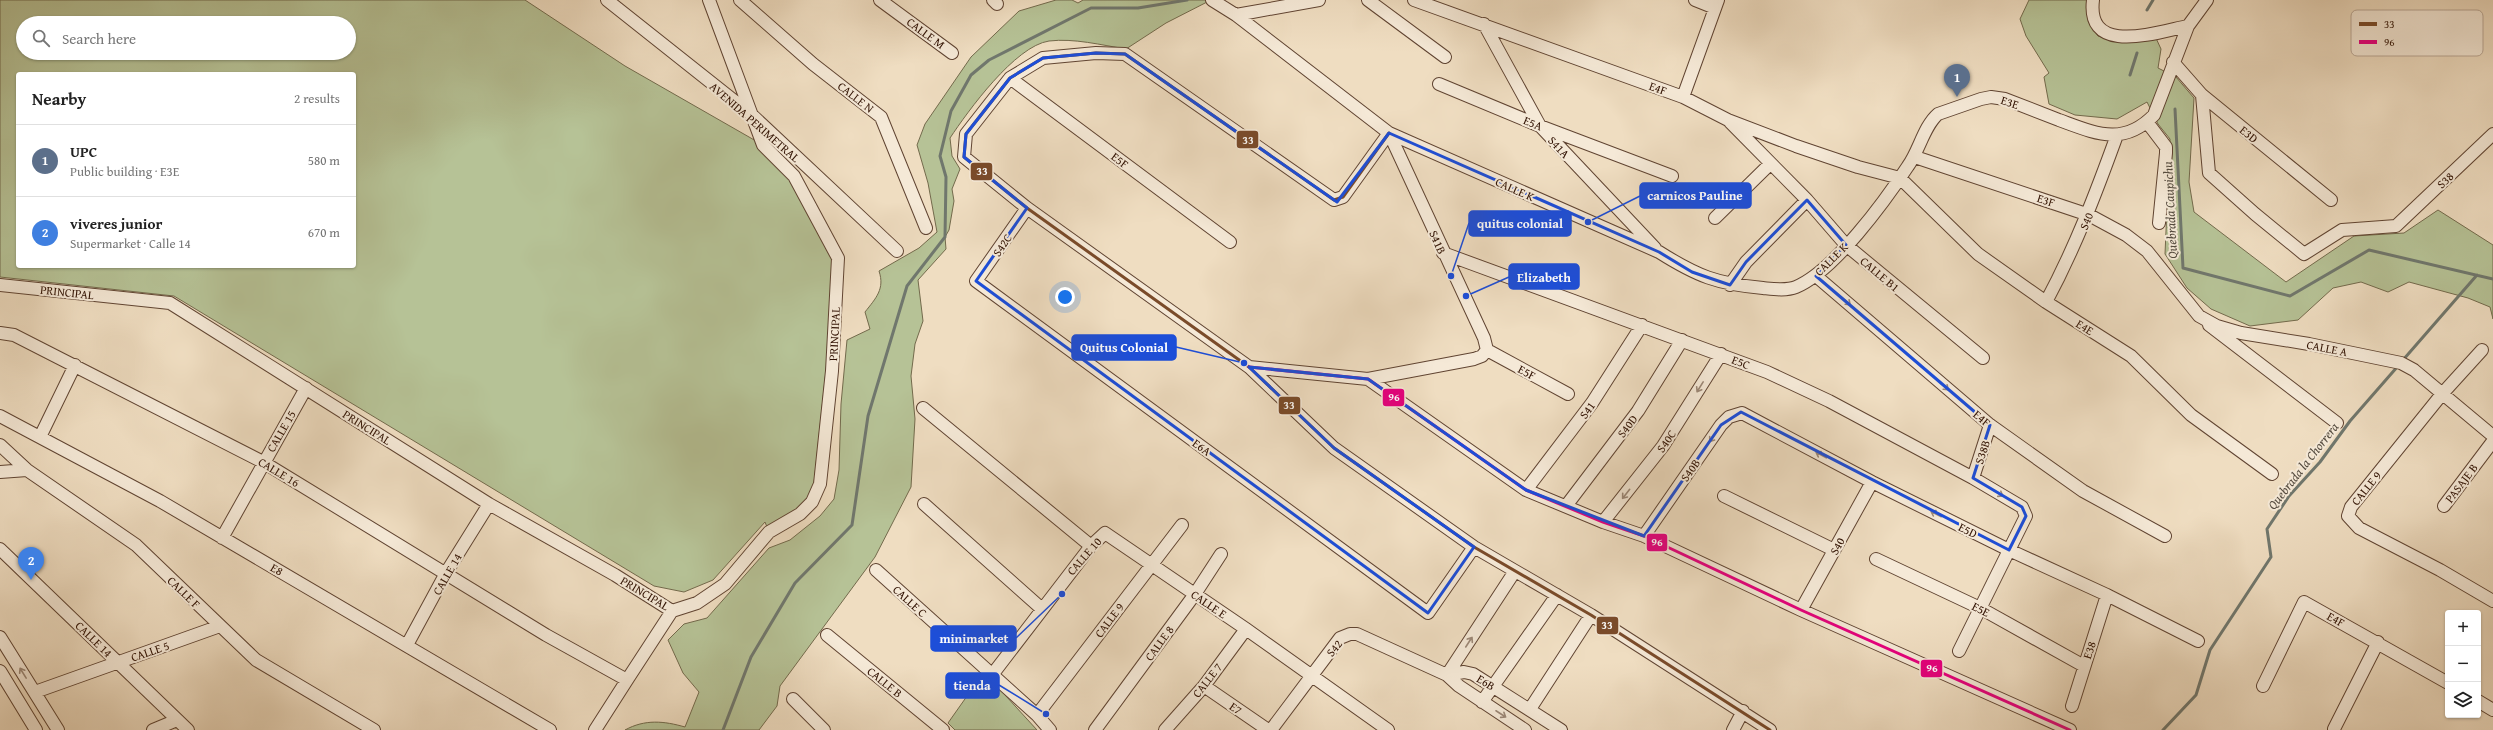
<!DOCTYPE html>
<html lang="en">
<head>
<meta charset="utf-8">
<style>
	:root { --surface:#fff; --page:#f2f2f2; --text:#222; --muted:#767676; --line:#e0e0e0; --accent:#1a73e8 }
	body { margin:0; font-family:"Gentium Book Plus",serif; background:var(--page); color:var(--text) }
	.controls { position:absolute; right:12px; bottom:12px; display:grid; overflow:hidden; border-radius:4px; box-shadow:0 1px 3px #0004 }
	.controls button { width:36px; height:36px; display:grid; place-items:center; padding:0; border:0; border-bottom:1px solid var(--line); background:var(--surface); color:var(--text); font:20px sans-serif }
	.you { position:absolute; left:1065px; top:297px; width:14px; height:14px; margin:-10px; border:3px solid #fff; border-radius:50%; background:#1a73e8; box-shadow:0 0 0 6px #1a73e833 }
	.badge { display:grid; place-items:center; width:26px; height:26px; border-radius:50%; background:var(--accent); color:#fff; font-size:13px; font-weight:700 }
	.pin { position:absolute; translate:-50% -33px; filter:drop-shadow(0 1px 2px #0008) }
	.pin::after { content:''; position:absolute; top:21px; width:14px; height:12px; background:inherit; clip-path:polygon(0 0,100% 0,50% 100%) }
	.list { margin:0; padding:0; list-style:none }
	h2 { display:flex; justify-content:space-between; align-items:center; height:52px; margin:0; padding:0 16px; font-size:17px }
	h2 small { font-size:13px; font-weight:400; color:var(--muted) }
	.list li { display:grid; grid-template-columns:26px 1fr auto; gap:12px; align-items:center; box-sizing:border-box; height:72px; padding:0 16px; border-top:1px solid var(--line) }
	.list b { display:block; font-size:15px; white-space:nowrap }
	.list p { margin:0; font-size:13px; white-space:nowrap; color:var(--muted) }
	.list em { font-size:13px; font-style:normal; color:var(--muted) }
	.icon { flex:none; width:22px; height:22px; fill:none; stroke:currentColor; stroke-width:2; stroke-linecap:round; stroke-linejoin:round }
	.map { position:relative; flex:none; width:2493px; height:730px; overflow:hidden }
	.search { position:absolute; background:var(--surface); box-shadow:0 1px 3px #0004; left:16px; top:16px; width:340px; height:44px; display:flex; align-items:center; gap:10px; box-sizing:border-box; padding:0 14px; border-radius:22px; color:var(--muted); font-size:15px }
	.panel { position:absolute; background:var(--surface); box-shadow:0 1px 3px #0004; left:16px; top:72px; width:340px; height:196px; border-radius:4px }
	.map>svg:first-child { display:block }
</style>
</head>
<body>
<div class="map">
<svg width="2493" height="730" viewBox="0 0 2493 730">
	<rect width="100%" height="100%" fill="#efddc1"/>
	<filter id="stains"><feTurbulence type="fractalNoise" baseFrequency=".005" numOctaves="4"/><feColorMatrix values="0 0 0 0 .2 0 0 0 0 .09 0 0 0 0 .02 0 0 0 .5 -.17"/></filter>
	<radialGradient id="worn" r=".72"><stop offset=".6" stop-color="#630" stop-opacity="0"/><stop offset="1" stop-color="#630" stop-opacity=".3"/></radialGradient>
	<path fill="#b6c296" stroke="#736a4c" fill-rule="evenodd" d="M0 0H525L625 66 763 145 794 176 838 258 812 502 769 532 765 522 713 580 684 592 654 586 174 296 0 277ZM23 23H349V53H23ZM18 74H354V266H18Z
		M1056 0H1072L1078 3 1083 0H1211L1166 23 1126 49C1101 45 1074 38 1049 41 1015 46 968 111 950 138L952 156 960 169 952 189 954 201 949 230 945 237 946 249 918 280 923 321 915 344 911 376 915 419 911 487 875 557 780 686 777 706 759 730H625C645 719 664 721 685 727L699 692 683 673 668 640 684 624 707 618 769 548 790 540 820 516 834 499 839 470 841 404 847 340 870 329 865 312C876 298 885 289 879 271L919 248 937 232 928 183 917 145 925 124 971 57 1019 11Z
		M2029 0H2090L2092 27 2098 36 2112 40 2155 36 2161 49 2158 68 2176 77 2194 98 2189 182 2194 212 2286 282 2354 236 2404 233 2438 210 2493 245V319L2490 307 2468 298 2409 282 2388 292 2361 282 2333 288 2298 320 2250 326 2211 309 2187 288 2165 254 2170 139 2158 124 2147 102 2117 119 2075 115 2049 104 2044 77 2049 73 2026 36 2020 19Z
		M984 672 1037 730H955L948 723Z"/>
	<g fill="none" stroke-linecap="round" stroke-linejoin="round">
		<path stroke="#70776d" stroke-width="3" d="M2147 10 2153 0
			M2130 75 2137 53
			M2175 109 2183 268 2290 296 2369 250 2493 279
			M2403 360 2477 275
			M723 730 751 657 795 583 852 525 868 416 907 286 945 237 946 177 940 156 951 111 971 75 989 60 1091 8H1138L1187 0
			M2163 730 2196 695 2210 650 2271 557 2267 529 2289 496 2320 462 2350 421 2398 366"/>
		<defs>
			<path id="street" d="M607 0 752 115 897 251
				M740 0 813 64 881 117 926 228
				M880 0 952 53
				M993 0 997 4
				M1212 0 1236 15 1389 133 1659 252C1697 276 1717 284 1763 288 1773 289 1786 291 1796 287 1834 271 1885 201 1908 166 1919 151 1924 126 1938 114L1981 99 1991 97 2005 99C2023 106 2041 113 2059 120 2095 133 2123 147 2154 115L2188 26 2207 0
				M1368 0 1445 57
				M1414 0 1683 97 1728 120 1796 146 1858 167 1900 178
				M1695 0 1715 8
				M2093 0C2086 57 2157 32 2188 26
				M1236 15 1319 0
				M1484 24 1540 126 1655 248
				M2173 62 2202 95 2331 200
				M1010 78 1230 242
				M1439 84 1540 126 1672 176
				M2202 95 2209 173 2255 214 2304 254 2342 230 2396 226 2493 134
				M1683 97 1718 0
				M1730 122 1807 200 1846 245 1983 358
				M2147 122 2166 147V153L2159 223
				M1389 133 1343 197 1334 200 1125 54 1096 53 1043 58 1010 78 966 134 964 157 1027 208 1249 367 1334 448 1474 547 1591 615 1770 730
				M1389 133 1484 338 1487 350
				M1915 157 2089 215 2126 235 2147 251 2199 316 2217 326 2241 333 2309 344 2401 363 2414 370 2493 436
				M1900 178 1978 254 2046 302 2131 356 2191 415 2272 474
				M1027 208 976 281 1428 613 1474 547
				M1715 218 1770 164
				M1443 253 1767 372 1829 401 1973 478 2022 507 2026 516 1959 651
				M1816 276 1990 425 2083 491 2165 536
				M0 285 170 303 489 504 615 575 672 611 697 603 725 584 769 532 800 514 812 502 820 484 832 371 838 258 794 176 763 145 709 0
				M1730 285 1746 262 1807 200
				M2046 302C2075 248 2096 193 2117 135
				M2209 325 2337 423
				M0 333 14 335 263 462 546 635 627 680 595 730
				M1487 350 1568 394
				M2482 350 2442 394 2351 507 2348 516 2359 528 2440 570 2493 601
				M1249 367 1368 379 1526 490 1603 522 1644 536 1801 610 2070 730
				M1368 379 1474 359 1482 356 1487 350
				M923 408 1091 546
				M0 416 160 501 550 730
				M40 437 75 365
				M0 445 27 470 136 545 256 660 374 730
				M0 472 27 470
				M1973 478 1990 425
				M1526 490 1592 403 1642 325
				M1724 496 1834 550
				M924 504 1042 609
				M1566 506 1638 411 1682 340
				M2444 506 2493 441
				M1603 522 1663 446 1721 354
				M1644 536 1721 425 1729 417 1742 413 1872 482 2009 550 2107 595 2198 641
				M222 538 306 388
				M0 549 188 730
				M1876 559 1980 608 2084 666
				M876 570 1037 715 1050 730
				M1801 610 1872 482
				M827 635 943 730
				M0 637 58 730
				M407 645 446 573 489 504
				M0 671 36 730
				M992 675 1091 546 1105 533 1246 629 1388 730
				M1447 675 1464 672 1473 674 1561 730
				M1447 675 1515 571
				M627 680 672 611
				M1204 686 1268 730
				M2263 686 2304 602 2448 683
				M35 692 220 626
				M793 699 824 730
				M2478 701 2493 710
				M1482 702 1557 595
				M2072 706 2107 595
				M1530 709 1591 615
				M1037 715 1182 525
				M2334 729 2378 642
				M153 730 177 720
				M1095 730 1195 594 1221 554
				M1165 730 1204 686 1246 629
				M1271 730 1340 638 1350 634H1357L1447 675 1459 686 1525 730
				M1733 730 1743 711"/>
		</defs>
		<use href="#street" stroke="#604432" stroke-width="14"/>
		<use href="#street" stroke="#f5e9d7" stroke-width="12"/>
		<defs>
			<path id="bus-1" d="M1389 133 1343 197 1334 200 1125 54 1096 53 1043 58 1010 78 966 134 964 157 1027 208 1249 367 1334 448 1474 547 1591 615 1770 730"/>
			<path id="bus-2" d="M1249 367 1368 379 1526 490 1603 522 1644 536 1801 610 2070 730"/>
		</defs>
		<use href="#bus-1" stroke="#f5e9d7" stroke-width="6"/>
		<use href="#bus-2" stroke="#f5e9d7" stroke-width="6"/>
		<use href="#bus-1" stroke="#7a4b2a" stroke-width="3"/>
		<use href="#bus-2" stroke="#e5007d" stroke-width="3"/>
	</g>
	<defs><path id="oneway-shaft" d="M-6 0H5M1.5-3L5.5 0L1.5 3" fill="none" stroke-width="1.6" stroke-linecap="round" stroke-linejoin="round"/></defs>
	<g stroke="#9c8877">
		<use href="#oneway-shaft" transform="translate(1846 301) rotate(41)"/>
		<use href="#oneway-shaft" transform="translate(1944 386) rotate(41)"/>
		<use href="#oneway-shaft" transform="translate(1700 387) rotate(122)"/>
		<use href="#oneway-shaft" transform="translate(1713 437) rotate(125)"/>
		<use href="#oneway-shaft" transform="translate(1821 455) rotate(-152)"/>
		<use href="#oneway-shaft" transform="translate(1998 493) rotate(31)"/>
		<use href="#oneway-shaft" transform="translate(1626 494) rotate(128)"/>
		<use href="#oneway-shaft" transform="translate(1936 514) rotate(-153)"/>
		<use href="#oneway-shaft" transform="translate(1469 642) rotate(-57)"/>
		<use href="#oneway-shaft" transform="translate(23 673) rotate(-122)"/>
		<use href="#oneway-shaft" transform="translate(1501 714) rotate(33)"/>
	</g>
	<path fill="none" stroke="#1d4ed8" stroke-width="3" stroke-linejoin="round" d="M1096 53 1125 54 1337 202 1389 133 1659 252 1692 272 1730 285 1746 262 1807 200 1846 245 1816 276 1990 425 1973 478 2022 507 2026 516 2009 550 1741 412 1721 425 1644 536 1526 490 1368 379 1249 367 1334 448 1474 547 1428 613 976 281 1027 208 964 157 966 134 1010 78 1043 58Z"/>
	<g text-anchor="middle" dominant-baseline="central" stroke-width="4" stroke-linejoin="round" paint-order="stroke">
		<g font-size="12" fill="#301102" stroke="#f5e9d7">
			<text transform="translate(926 33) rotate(36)">CALLE M</text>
			<text transform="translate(1658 88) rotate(20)">E4F</text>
			<text transform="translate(856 97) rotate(38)">CALLE N</text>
			<text transform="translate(2010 102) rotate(18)">E3E</text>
			<text transform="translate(755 122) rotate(41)">AVENIDA PERIMETRAL</text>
			<text transform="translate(1533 123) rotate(22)">E5A</text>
			<text transform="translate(2249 134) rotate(39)">E3D</text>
			<text transform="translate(1559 147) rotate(47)">S41A</text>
			<text transform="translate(1120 160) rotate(37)">E5F</text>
			<text transform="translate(2445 180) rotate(-44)">S38</text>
			<text transform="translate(1515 189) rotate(24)">CALLE K</text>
			<text transform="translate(2046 200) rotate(18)">E3F</text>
			<text transform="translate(2086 221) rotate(-68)">S40</text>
			<text transform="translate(1438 242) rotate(66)">S41B</text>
			<text transform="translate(1002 245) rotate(-56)">S42C</text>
			<text transform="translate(1831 259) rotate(-45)">CALLE K</text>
			<text transform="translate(1880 274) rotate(40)">CALLE B1</text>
			<text transform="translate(67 292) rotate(6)">PRINCIPAL</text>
			<text transform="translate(2085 327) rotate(32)">E4E</text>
			<text transform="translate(834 334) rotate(-87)">PRINCIPAL</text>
			<text transform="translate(2327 348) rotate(11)">CALLE A</text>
			<text transform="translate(1741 362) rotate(21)">E5C</text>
			<text transform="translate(1527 372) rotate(28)">E5F</text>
			<text transform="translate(1587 410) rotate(-54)">S41</text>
			<text transform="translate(1982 418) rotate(40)">E4F</text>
			<text transform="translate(1627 426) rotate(-53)">S40D</text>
			<text transform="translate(367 427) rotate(32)">PRINCIPAL</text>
			<text transform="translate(281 431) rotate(-60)">CALLE 15</text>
			<text transform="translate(1666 441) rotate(-55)">S40C</text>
			<text transform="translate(1202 447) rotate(36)">E6A</text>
			<text transform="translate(1982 452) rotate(-72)">S38B</text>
			<text transform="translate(1690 470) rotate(-55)">S40B</text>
			<text transform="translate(279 472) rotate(31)">CALLE 16</text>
			<text transform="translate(2461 483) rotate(-53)">PASAJE B</text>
			<text transform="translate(2366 488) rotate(-51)">CALLE 9</text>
			<text transform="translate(1968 530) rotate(27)">E5D</text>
			<text transform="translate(1837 546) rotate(-61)">S40</text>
			<text transform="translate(1084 556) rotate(-49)">CALLE 10</text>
			<text transform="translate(277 569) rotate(30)">E8</text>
			<text transform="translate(447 574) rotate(-60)">CALLE 14</text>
			<text transform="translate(184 592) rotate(44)">CALLE F</text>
			<text transform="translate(645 593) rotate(31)">PRINCIPAL</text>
			<text transform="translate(910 601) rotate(42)">CALLE C</text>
			<text transform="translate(1209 604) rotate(34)">CALLE E</text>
			<text transform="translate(1981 609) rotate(27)">E5E</text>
			<text transform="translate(2336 619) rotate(29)">E4F</text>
			<text transform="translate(1109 620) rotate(-53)">CALLE 9</text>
			<text transform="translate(94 639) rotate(44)">CALLE 14</text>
			<text transform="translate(1159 643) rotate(-54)">CALLE 8</text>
			<text transform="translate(1334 648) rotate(-51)">S42</text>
			<text transform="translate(2089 650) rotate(-72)">E38</text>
			<text transform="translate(150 651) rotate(-19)">CALLE 5</text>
			<text transform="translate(1207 680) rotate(-52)">CALLE 7</text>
			<text transform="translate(885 682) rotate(39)">CALLE B</text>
			<text transform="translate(1486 682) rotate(31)">E6B</text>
			<text transform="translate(1236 708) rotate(34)">E7</text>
		</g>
		<g font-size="13" font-style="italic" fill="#554c40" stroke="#f5e9d7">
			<text transform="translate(2170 210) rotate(-93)">Quebrada Caupichu</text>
			<text transform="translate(2303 466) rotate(-52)">Quebrada la Chorrera</text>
		</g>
	</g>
	<rect x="2351" y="10" width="132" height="46" rx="6" fill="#f5e9d7" stroke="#baa897" stroke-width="1"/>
	<rect x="2359" y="22" width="18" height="4" fill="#7a4b2a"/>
	<rect x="2359" y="40" width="18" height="4" fill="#e5007d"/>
	<g font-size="11" fill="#301102">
		<text x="2384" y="28">33</text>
		<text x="2384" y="46">96</text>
	</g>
	<path fill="none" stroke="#1d4ed8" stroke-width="1.5" d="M1588 222L1640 196M1451 276L1469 223M1466 296L1509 277M1244 363L1176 347M1062 594L1016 638M1046 714L999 685"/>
	<g fill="#1d4ed8" stroke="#f5e9d7" stroke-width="1.5">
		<circle cx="1588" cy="222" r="4"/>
		<circle cx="1451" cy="276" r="4"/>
		<circle cx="1466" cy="296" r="4"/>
		<circle cx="1244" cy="363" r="4"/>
		<circle cx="1062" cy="594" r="4"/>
		<circle cx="1046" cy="714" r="4"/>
	</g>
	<g fill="#1d4ed8" stroke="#1d4ed8" stroke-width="1.5">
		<rect x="1640" y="183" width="111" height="25" rx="4"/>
		<rect x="1469" y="211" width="102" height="25" rx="4"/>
		<rect x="1509" y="264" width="70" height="25" rx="4"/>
		<rect x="1072" y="335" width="104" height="25" rx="4"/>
		<rect x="931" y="626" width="85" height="25" rx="4"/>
		<rect x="946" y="673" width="53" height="25" rx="4"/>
	</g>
	<g font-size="13" text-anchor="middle" font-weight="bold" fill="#fff">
		<text x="1695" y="200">carnicos Pauline</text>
		<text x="1520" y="228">quitus colonial</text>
		<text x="1544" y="282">Elizabeth</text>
		<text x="1124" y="352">Quitus Colonial</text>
		<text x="974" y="643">minimarket</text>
		<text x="972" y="690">tienda</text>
	</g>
	<g stroke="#f5e9d7" stroke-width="1.5">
		<rect x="1236" y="130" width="23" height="19" rx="4" fill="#7a4b2a"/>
		<rect x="970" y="162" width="23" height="19" rx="4" fill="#7a4b2a"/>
		<rect x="1382" y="388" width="23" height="19" rx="4" fill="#e5007d"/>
		<rect x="1278" y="396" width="23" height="19" rx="4" fill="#7a4b2a"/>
		<rect x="1646" y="533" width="22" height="19" rx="4" fill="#e5007d"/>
		<rect x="1596" y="616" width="23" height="19" rx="4" fill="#7a4b2a"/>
		<rect x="1920" y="659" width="23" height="19" rx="4" fill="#e5007d"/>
	</g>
	<g font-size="11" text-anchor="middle" font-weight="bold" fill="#fff">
		<text x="1248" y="144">33</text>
		<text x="982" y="175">33</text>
		<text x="1394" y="401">96</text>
		<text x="1289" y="409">33</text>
		<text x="1657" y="546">96</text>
		<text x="1607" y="629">33</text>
		<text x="1932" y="672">96</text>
	</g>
	<rect width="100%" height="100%" filter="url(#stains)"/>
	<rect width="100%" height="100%" fill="url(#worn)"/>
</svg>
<div class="controls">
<button>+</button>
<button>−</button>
<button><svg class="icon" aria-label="layers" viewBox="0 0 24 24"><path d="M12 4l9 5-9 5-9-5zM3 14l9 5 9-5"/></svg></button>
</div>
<div class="you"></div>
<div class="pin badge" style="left:1957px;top:97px;background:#5c6f8a">1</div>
<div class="pin badge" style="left:31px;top:580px;background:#3f7fe0">2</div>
<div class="search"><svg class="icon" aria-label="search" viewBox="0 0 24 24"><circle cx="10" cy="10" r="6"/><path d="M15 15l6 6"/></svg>Search here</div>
<section class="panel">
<h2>Nearby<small>2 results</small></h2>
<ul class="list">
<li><span class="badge" style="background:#5c6f8a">1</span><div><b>UPC</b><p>Public building · E3E</p></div><em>580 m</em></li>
<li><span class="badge" style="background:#3f7fe0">2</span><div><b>viveres junior</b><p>Supermarket · Calle 14</p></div><em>670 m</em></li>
</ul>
</section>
</div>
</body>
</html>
